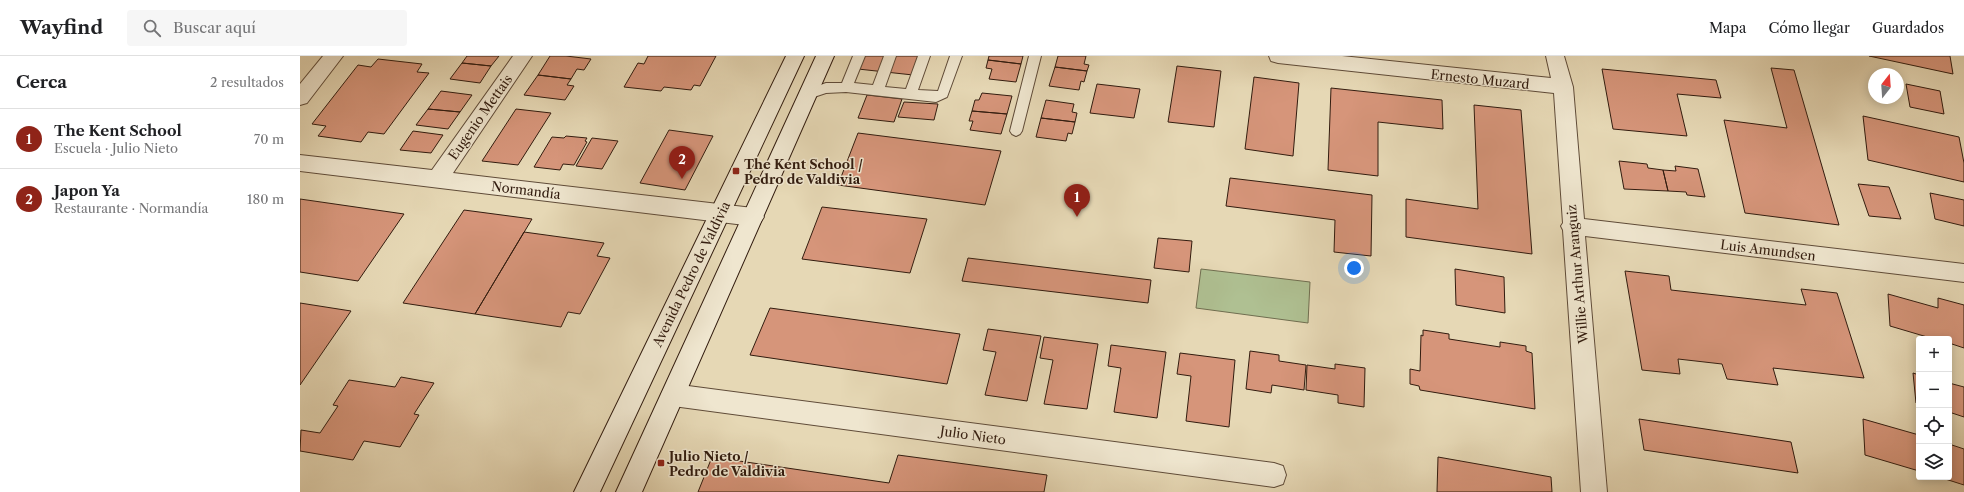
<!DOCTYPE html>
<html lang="es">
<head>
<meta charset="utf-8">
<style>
	:root { --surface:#fff; --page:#f6f6f6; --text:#202124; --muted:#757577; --line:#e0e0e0; --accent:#8f2418 }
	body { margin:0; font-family:"Libre Caslon Text",serif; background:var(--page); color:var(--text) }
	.controls { position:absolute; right:12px; bottom:12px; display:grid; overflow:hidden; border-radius:4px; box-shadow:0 2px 10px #0003 }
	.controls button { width:36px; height:36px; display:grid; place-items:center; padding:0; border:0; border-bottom:1px solid var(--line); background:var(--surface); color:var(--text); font:20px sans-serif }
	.compass { position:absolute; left:1568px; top:12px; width:36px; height:36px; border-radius:50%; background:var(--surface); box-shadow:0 2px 10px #0003; rotate:17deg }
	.you { position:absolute; left:1054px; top:212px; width:14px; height:14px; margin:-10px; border:3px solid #fff; border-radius:50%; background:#1a73e8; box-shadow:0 0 0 6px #1a73e833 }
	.badge { display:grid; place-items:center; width:26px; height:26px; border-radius:50%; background:var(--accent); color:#fff; font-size:13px; font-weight:700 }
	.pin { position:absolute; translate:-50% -33px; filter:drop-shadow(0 1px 2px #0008) }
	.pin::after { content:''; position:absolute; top:21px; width:14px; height:12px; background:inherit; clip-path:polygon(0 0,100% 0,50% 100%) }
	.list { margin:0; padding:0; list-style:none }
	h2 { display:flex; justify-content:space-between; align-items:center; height:52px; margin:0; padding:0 16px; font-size:17px }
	h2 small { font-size:13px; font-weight:400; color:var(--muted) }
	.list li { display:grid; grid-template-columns:26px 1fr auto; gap:12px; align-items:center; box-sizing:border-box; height:60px; padding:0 16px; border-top:1px solid var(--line) }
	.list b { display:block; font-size:15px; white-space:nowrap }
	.list p { margin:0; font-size:13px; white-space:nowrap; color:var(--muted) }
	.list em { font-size:13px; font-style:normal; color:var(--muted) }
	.icon { flex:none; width:22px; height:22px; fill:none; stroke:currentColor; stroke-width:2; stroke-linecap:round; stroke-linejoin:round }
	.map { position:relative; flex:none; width:1664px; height:436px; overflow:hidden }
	header { display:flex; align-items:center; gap:24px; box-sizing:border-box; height:56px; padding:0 20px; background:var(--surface); border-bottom:1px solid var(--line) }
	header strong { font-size:19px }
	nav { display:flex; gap:22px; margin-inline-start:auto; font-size:14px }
	.search { width:280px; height:36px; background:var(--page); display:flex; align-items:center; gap:10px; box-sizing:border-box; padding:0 14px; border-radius:4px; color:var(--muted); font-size:15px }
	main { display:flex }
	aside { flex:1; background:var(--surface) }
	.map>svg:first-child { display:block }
</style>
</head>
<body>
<header>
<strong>Wayfind</strong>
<div class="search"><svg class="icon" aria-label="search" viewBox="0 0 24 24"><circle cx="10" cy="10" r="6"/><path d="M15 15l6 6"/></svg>Buscar aquí</div>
<nav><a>Mapa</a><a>Cómo llegar</a><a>Guardados</a></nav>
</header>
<main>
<aside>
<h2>Cerca<small>2 resultados</small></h2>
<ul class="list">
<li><span class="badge">1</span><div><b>The Kent School</b><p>Escuela · Julio Nieto</p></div><em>70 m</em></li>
<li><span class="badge">2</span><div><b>Japon Ya</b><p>Restaurante · Normandía</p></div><em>180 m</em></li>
</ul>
</aside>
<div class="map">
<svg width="1664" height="436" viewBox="0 0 1664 436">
	<rect width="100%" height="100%" fill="#e6d8b5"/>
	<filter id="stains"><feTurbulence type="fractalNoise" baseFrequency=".005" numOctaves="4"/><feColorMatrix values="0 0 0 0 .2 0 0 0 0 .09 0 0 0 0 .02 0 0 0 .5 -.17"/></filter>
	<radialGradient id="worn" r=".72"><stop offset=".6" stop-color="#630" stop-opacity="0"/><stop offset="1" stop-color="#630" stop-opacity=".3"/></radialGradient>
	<path fill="#afc092" stroke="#706e50" d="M901 213 1010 226 1008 267 896 252Z"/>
	<path fill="#d6957a" stroke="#321c0f" d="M167 0H199L191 10 162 7Z
		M250 0H266L291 3 284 14 277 13 271 23 238 19Z
		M348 0H416L400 30 394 29 391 34 364 31 361 35 324 31 338 7 344 8Z
		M563 0H620L613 19 558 13Z
		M689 0H723L721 8 688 4Z
		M758 0H786L784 8 789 9 787 15 755 11Z
		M1569 0H1650L1653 18Z
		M78 3 122 8 117 16 129 17 84 78 68 76 61 86 18 80 26 70 12 68 58 9 71 11Z
		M688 4 721 8 716 26 689 23 692 13 686 12Z
		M162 7 191 10 180 27 150 23Z
		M877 10 921 15 914 71 868 66Z
		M755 11 787 15 784 26 781 25 779 34 749 30Z
		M1471 12 1494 14 1539 169 1445 157 1424 64 1487 72Z
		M1302 13 1416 24 1421 42 1377 38 1387 80 1313 73Z
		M238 19 271 23 267 29 274 30 265 44 224 39Z
		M954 21 999 27 993 100 945 93Z
		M797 28 840 33 834 62 790 57Z
		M1606 28 1640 35 1644 58 1610 51Z
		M1031 32 1142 44 1143 73 1078 66V120L1028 114Z
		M141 35 172 39 160 56 128 53Z
		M682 37 712 40 707 58 672 55 675 44H679Z
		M567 39 602 43 594 66 558 62Z
		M746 44 774 48 772 56 777 57 775 66 741 62Z
		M604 46 638 48 634 64 598 61Z
		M1174 49 1221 54 1232 198 1106 181V143L1178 153Z
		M128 53 160 56 148 73 116 69Z
		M216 53 251 57 218 109 182 105Z
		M672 55 707 58 701 78 670 74 673 65H669Z
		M1563 60 1659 81 1664 107V126L1568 104Z
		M741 62 775 66 772 78 768 77 766 85 736 81Z
		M369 74 413 80 385 134 340 127Z
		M113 75 143 79 131 97 100 94Z
		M558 77 701 95 685 149 538 129Z
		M266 80 287 82 285 85 287 86 274 109 263 108 260 114 234 111 252 81 264 82Z
		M292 82 318 85 302 113 276 110Z
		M1319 105 1347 108 1348 112 1363 114 1368 135 1324 133Z
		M1375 110 1398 113 1405 141 1387 139 1386 136 1368 135 1363 114 1376 115Z
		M930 122 1072 139 1071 200 1034 196 1035 164 926 150Z
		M1558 128 1589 131 1601 163 1569 160Z
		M1630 137 1664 144V170L1635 163Z
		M0 143 104 158 58 225 0 216Z
		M522 151 627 163 610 217 502 203Z
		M164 154 232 163 175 258 103 247Z
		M224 176 304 187 297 200 310 202 280 258 268 256 261 271 175 258Z
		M858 182 892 185 889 216 854 212Z
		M668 202 851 224 848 247 662 225Z
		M1155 213 1204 221 1205 257 1156 249Z
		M1325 215 1369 220 1371 234 1506 249 1501 233 1537 237 1564 322 1473 312 1478 329 1427 323 1422 308 1378 303 1380 318 1342 314Z
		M1588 238 1638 252V242L1664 249V292L1649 287V283H1634L1590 270Z
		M0 247 51 255 0 329Z
		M470 252 660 278 647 328 450 299Z
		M688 273 741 280 727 345 685 339 696 296 683 294Z
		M1123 274 1149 278V283L1200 291V286L1226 290V295L1232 297 1235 353 1120 334 1119 330 1110 328V313L1120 315 1121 279 1123 280Z
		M744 281 798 288 787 353 744 348 753 304 740 302Z
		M811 289 866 296 857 362 814 356 821 312 808 310Z
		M950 295 979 299V305L1006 309 1004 334 972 329 971 337 946 333Z
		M880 297 935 304 929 371 886 365 891 320 877 318Z
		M1035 308 1065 312 1064 351 1038 347V339L1006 334 1007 309 1035 313Z
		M1613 317 1619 319V348L1616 347Z
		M101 321 134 327 114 358 119 359 100 391 64 385 53 404 0 395 1 374 20 377 38 350 33 349 49 324 95 331Z
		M1649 327 1664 331V361L1649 356Z
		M1339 363 1491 386 1498 417 1344 394Z
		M1563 363 1619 379V415L1565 399Z
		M1649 388 1664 393V429L1639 421H1649Z
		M598 399 747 419 744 436H398L412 401 589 427Z
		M1138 401 1251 421 1252 436H1137Z"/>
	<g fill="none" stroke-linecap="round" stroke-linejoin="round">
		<defs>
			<path id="service" d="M553 0H565L554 27 573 29 584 0H596L585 31 606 33 618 0H630L618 34 638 35 650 0H662L647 41 636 46 546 36 526 37 508 43 504 41 502 38 504 35 526 27H542Z
				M729 0H741L722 75 720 78 716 80 712 78 710 75Z"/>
			<path id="minor" d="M23 0H43L7 47 0 49V28Z
				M213 0H232L153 117 453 152 460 155 464 161 460 167 453 170 0 115V99L132 114Z
				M969 0H1042L1251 22 1246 0H1264L1273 31 1284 163 1664 208V226L1285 180 1307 436H1281L1263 174 1261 170 1263 167 1254 37 978 7 971 5Z
				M373 328 974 407 983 410 986 419 983 428 974 431 373 350 365 347 361 339 365 331Z"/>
			<path id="secondary" d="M486 0H504L300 436H274Z
				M516 0H534L342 436H316Z"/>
		</defs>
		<use href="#service" stroke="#5f4b38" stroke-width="2"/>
		<use href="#minor" stroke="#5f4b38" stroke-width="2"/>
		<use href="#secondary" stroke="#321c0f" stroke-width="2"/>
		<use href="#service" fill="#efe6cf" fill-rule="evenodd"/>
		<use href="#minor" fill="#efe6cf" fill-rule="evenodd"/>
		<use href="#secondary" fill="#efe6cf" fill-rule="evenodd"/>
	</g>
	<g fill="#8f2418" stroke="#efe6cf" stroke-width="1.5">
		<rect x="432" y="111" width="8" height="8" rx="2"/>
		<rect x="357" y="403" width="8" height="8" rx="2"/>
	</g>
	<g text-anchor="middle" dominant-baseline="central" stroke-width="3" stroke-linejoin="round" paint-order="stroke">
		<g font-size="13" fill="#321c0f" stroke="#efe6cf">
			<text transform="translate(1180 23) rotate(6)">Ernesto Muzard</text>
			<text transform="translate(180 61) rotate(-55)">Eugenio Mettais</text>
			<text transform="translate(226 134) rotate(7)">Normandía</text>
			<text transform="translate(1468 194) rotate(7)">Luis Amundsen</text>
			<text transform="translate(391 218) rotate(-64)">Avenida Pedro de Valdivia</text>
			<text transform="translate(1277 218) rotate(-95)">Willie Arthur Aranguiz</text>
			<text transform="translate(673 379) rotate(8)">Julio Nieto</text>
		</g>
		<g font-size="13" font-weight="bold" fill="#321c0f" stroke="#efe6cf" text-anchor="start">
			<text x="444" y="108">The Kent School /<tspan x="444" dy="15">Pedro de Valdivia</tspan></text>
			<text x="369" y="400">Julio Nieto /<tspan x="369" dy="15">Pedro de Valdivia</tspan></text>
		</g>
	</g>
	<rect width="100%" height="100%" filter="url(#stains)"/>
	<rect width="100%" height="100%" fill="url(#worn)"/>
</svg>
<div class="controls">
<button>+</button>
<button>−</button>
<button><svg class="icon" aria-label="locate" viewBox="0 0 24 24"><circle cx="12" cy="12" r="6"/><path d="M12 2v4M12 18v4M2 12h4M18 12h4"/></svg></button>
<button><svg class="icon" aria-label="layers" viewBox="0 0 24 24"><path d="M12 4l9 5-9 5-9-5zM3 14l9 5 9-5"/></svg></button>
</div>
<svg class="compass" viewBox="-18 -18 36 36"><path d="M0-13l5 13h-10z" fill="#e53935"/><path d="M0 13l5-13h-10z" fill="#757577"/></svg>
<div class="you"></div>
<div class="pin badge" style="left:777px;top:161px">1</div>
<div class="pin badge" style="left:382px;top:123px">2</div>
</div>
</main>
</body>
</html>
